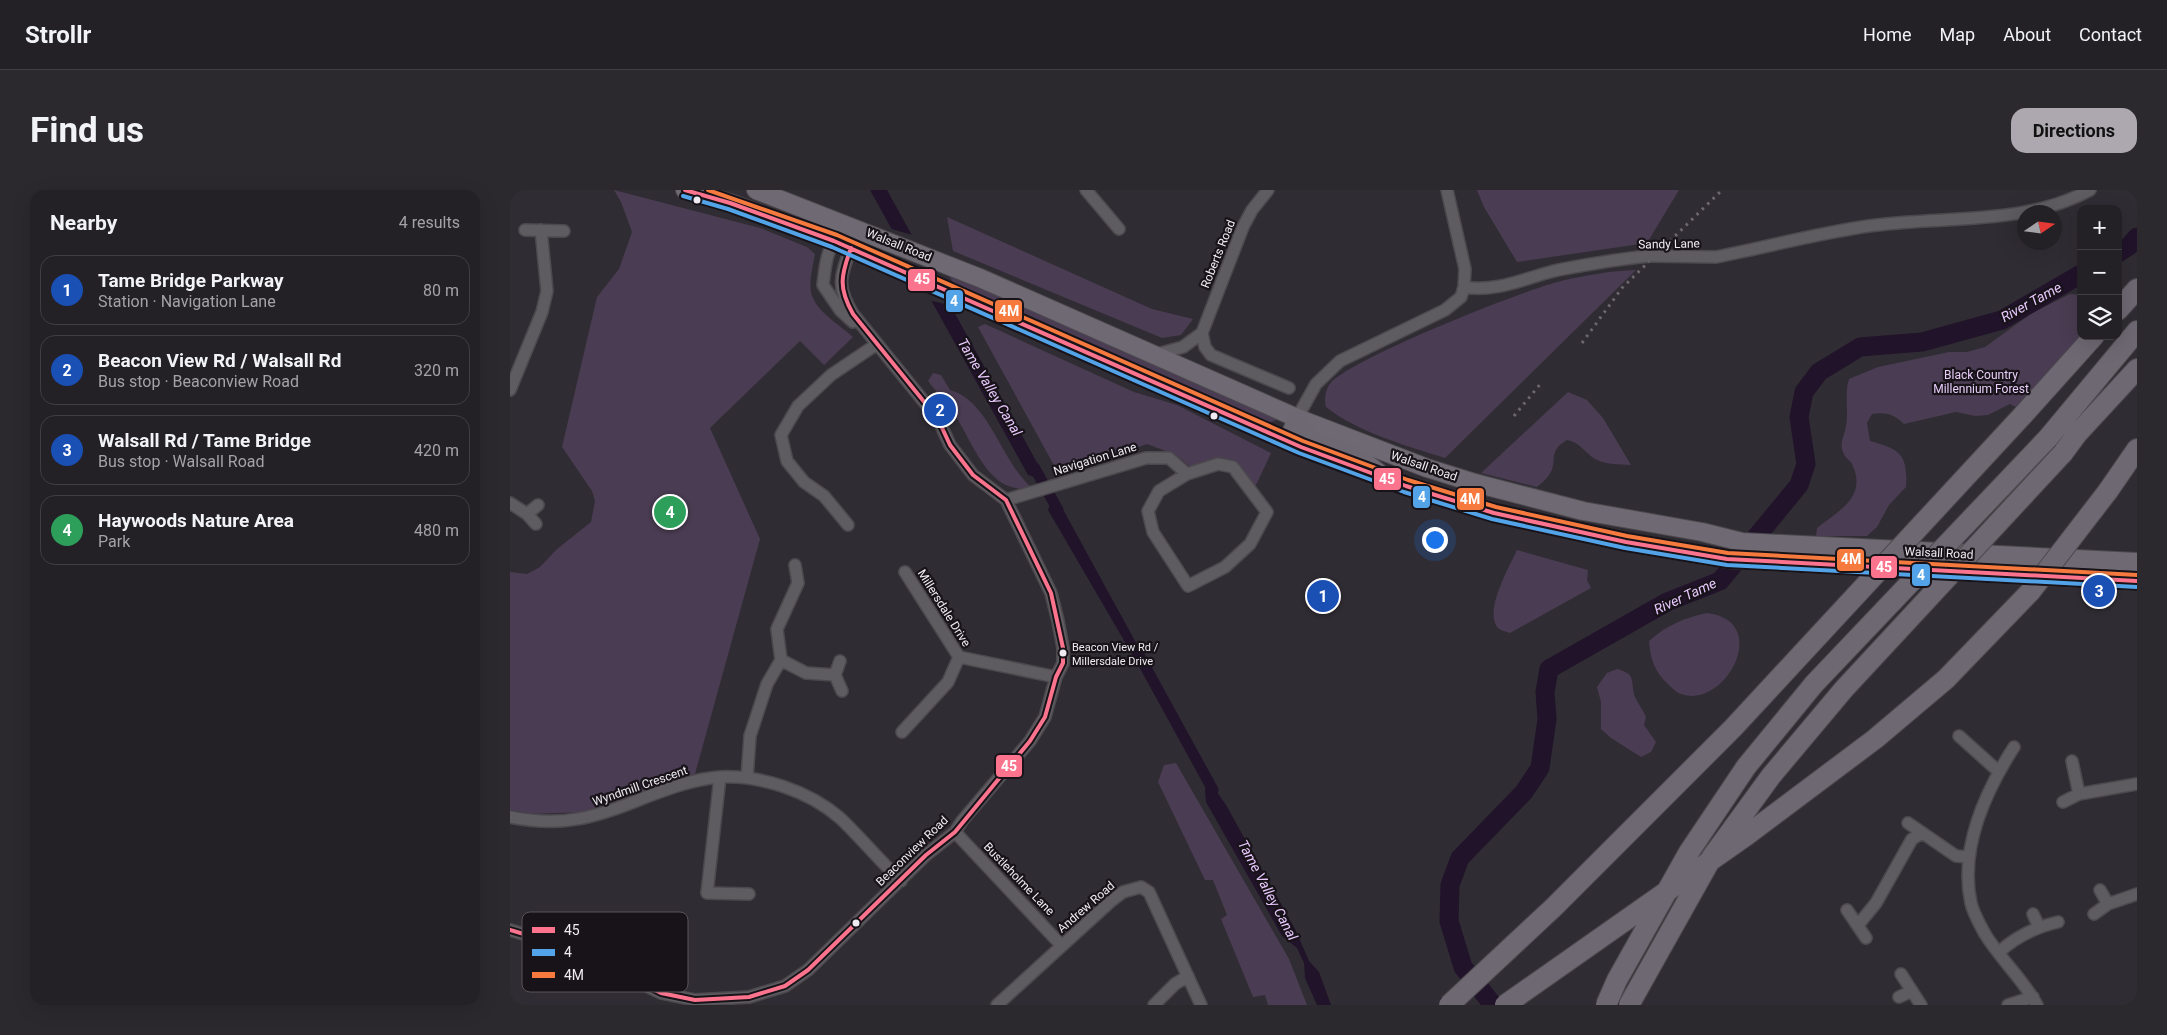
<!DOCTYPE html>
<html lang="en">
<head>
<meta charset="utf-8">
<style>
	:root { --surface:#242126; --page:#2c292e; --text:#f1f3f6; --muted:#a3a3a7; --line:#413e43; --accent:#ada8b0 }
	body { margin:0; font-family:Roboto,sans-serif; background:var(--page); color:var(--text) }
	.controls { position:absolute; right:15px; top:15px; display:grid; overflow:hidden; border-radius:10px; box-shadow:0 5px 20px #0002 }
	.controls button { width:45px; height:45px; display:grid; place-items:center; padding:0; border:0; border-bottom:1px solid var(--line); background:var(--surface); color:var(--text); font:25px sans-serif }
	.compass { position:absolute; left:1507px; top:15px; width:45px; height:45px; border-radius:50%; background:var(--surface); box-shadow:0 5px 20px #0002; rotate:77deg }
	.you { position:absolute; left:924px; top:349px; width:18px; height:18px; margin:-12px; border:4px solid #fff; border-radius:50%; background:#1a73e8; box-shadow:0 0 0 8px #1a73e833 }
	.badge { display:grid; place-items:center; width:32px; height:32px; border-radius:50%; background:var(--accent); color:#fff; font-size:16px; font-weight:700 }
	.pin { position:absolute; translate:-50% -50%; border:2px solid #fff; box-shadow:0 1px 5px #0006 }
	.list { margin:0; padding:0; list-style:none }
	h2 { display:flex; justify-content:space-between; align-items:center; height:65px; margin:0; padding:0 20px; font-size:21px }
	h2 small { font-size:16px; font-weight:400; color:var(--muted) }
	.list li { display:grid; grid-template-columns:32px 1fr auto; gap:15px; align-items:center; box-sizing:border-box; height:70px; margin:0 10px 10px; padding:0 10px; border:1px solid var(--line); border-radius:15px }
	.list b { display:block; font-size:19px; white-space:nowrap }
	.list p { margin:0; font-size:16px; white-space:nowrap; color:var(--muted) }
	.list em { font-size:16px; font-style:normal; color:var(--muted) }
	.icon { flex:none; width:28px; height:28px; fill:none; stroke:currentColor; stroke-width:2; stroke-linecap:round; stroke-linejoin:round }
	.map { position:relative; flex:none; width:1627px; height:815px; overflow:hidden; border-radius:15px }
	header { display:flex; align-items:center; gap:30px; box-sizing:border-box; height:70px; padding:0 25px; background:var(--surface); border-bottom:1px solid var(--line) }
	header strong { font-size:24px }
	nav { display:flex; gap:28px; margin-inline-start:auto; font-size:18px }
	.intro { display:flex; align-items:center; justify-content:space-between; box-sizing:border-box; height:120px; padding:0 30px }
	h1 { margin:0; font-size:35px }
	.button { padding:12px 22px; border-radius:15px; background:var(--accent); color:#111; font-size:18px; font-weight:700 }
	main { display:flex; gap:30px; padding:0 30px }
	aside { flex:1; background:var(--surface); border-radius:15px; box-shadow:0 5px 20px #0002 }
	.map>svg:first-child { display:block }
</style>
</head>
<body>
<header>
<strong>Strollr</strong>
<nav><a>Home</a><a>Map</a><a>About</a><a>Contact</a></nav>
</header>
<div class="intro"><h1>Find us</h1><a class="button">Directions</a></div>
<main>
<aside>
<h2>Nearby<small>4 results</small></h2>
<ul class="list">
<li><span class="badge" style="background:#1a4fb4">1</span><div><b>Tame Bridge Parkway</b><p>Station · Navigation Lane</p></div><em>80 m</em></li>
<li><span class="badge" style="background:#1a4fb4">2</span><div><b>Beacon View Rd / Walsall Rd</b><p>Bus stop · Beaconview Road</p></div><em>320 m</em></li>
<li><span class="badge" style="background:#1a4fb4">3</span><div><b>Walsall Rd / Tame Bridge</b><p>Bus stop · Walsall Road</p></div><em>420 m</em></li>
<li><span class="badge" style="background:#2e9e5b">4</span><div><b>Haywoods Nature Area</b><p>Park</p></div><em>480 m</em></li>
</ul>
</aside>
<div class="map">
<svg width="1627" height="815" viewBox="0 0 1627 815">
	<rect width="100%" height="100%" fill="#302c33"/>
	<path fill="#4a3c52" d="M104 0 250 38 297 57 305 64C303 77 297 96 303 108 309 123 331 136 343 147L314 175 290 151 200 238 250 349 185 584 75 622 22 624 0 620V382L17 384 30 377 47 359 81 332 85 311 82 301 52 257 87 107 109 79 122 42 111 12Z
		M967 0H1169L1137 53 1007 72 974 17Z
		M437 27 642 119 683 129 671 145 652 148 443 61Z
		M1126 80 935 268C897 256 847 242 816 217 814 211 815 202 819 195 834 171 1016 99 1051 91 1076 85 1100 81 1126 80Z
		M437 81 768 229 755 235 444 95Z
		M1560 104 1571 105V146L1506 217 1500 214 1478 225 1465 226 1446 222 1394 234C1384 224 1375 222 1362 224L1357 233 1360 251C1389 259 1398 263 1396 297L1379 315 1367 337 1357 346H1306L1307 338C1328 321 1358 307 1342 274 1340 270 1334 267 1333 262 1329 253 1335 244 1336 236 1339 220 1334 205 1339 189L1368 177 1439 162H1457L1475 157 1522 123Z
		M475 134 624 202 667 215 761 263 747 293 745 296 727 275 683 279 666 265 637 254 612 263 546 279 468 137Z
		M423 183 431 185 440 200C479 210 492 273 522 298 479 306 465 256 446 227 438 214 427 203 418 191Z
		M1058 202 1077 210 1093 228 1121 275C1109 274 1092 275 1082 267 1072 259 1070 253 1057 250 1036 262 1049 272 1039 285 1036 290 1031 293 1027 297L971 283Z
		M1007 360 1078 380 1077 390 1081 398 1000 443C994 441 987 440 985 433 978 414 999 377 1007 360Z
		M1197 423C1263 431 1215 520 1171 504 1167 503 1162 498 1159 495 1145 483 1140 468 1139 451 1157 435 1174 428 1197 423Z
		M1107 479C1129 484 1119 495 1126 509 1129 515 1133 520 1136 527L1134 535 1146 552 1141 562 1131 567 1101 548 1091 539V512L1087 497 1097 483Z
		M666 573 779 769 797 815H758L755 805 743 807 711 729 717 725 703 690H695L648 592 654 575Z"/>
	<path fill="#21132a" d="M360 0H377L530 278 532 289 518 285Z
		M542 308 550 314 636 471 637 479H631L626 471 538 320Z
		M697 588 716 615 785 739 799 771 809 782 821 815H807L795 788 794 773 787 758 772 746 696 612 695 601Z"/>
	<path fill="#302c33" d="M378 38 406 46 444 116 418 110Z"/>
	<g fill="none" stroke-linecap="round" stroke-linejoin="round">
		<path stroke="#21132a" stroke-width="11" d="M524 277 548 320
			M630 467 703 600"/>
		<path stroke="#21132a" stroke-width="19" d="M1608 63 1619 56 1627 47
			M983 815 953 777 939 731 940 695 950 668 1014 602 1030 578 1037 529 1035 502 1039 479 1157 412 1210 391 1289 295 1296 274 1289 227 1294 202 1309 182 1350 157 1412 152 1492 130 1571 84"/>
		<defs>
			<path id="minor" d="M576 0 609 39
				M15 40 54 41
				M328 48C316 58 315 80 313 95L330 120 343 132
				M1206 67C1258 57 1315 41 1367 35 1436 26 1516 35 1580 0
				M954 97C987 103 1017 87 1048 80 1079 74 1109 69 1140 66
				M692 143 695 157 701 165 779 198
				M644 165 673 157 692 143 733 37 742 20 758 0
				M0 200 32 122 37 101 31 40
				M787 228 806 194 830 171 935 120 951 107 954 97 955 79 937 0
				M496 310 636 268H659L677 284 708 274 723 277 757 322 740 354 715 377 678 396 643 342 638 321 649 301 677 284
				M0 313 17 324 26 334
				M17 324 28 315
				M338 335 314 306 294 292 277 271 271 245 288 216 321 185 367 154
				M449 467 546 487
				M271 470 296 483 325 485 330 471
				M325 485 332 501
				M392 542 438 492 449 467 395 382
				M1449 546 1488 581
				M1504 557C1475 602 1449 658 1461 713 1463 722 1470 735 1475 744 1490 769 1513 789 1527 815
				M1562 571 1569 604
				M210 587 197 703 239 704
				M237 588 240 546 257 494 271 470 267 439 288 393 285 375
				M1553 612 1569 604 1627 594
				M0 627C52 638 88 627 136 607 160 598 184 589 210 587 251 585 299 601 330 628 351 648 370 671 391 691
				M1398 633 1446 666 1459 667
				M445 642 552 756
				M1590 700 1598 714
				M1337 720 1356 748
				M1523 724 1529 737
				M1584 724 1598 714 1627 704
				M1348 735 1366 713 1402 649 1411 644
				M0 740 54 756 151 803 185 810 239 807 275 796 298 780 416 665 445 642 452 631 520 551 535 527 546 487 553 473V458L548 431 541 403 496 310 463 285 440 255 428 229 343 124C326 96 330 87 341 58
				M1489 762C1507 746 1525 737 1548 732
				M1391 784 1411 815
				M1389 807 1402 801
				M487 815 600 712 613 702 631 697 639 702 691 815
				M644 815 665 794 678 786
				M1498 815 1523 807"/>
			<path id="primary" d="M175 0 220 13 324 51 791 257 896 296 984 323 1116 352 1217 369 1627 391
				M246 0 470 88 787 228 917 278 965 293 1073 321 1192 342 1232 352 1627 372"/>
			<path id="trunk" d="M787 228C803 263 817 252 847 267 857 272 866 281 875 288
				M778 251 787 228"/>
			<path id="motorway" d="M1608 120 1627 99
				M1513 225 1584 146
				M1538 248 1627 141
				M1553 263 1567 244 1627 179
				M1598 301 1627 259"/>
		</defs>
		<use href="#minor" stroke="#4c494e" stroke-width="14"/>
		<use href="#primary" stroke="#4c494e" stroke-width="20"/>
		<use href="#trunk" stroke="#4c494e" stroke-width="20"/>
		<use href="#motorway" stroke="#4c494e" stroke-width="22"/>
		<use href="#minor" stroke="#5f5c61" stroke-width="11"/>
		<use href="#primary" stroke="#6e6972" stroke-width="18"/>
		<use href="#trunk" stroke="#6e6872" stroke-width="18"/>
		<use href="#motorway" stroke="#6d6872" stroke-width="20"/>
		<path stroke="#6c686e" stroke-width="3" stroke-dasharray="2.5 5" stroke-linecap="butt" d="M1072 153 1112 98 1212 0
			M1004 226 1032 192"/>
		<defs>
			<path id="minor-bridge" d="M1140 66 1206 67"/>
			<path id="motorway-bridge" d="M939 815 1044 717 1223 538 1513 225
				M995 815 1237 645 1365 549 1436 489 1521 401 1598 301
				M1096 815 1107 790 1179 662 1236 577 1304 494 1538 248
				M1119 815 1202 667 1261 586 1334 499 1553 263"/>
		</defs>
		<use href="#minor-bridge" stroke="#4c494e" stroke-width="14" stroke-linecap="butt"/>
		<use href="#motorway-bridge" stroke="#4c494e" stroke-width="22" stroke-linecap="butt"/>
		<use href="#minor-bridge" stroke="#5f5c61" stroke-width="11"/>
		<use href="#motorway-bridge" stroke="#6d6872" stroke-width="20"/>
		<defs>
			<path id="bus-1" d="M175 0 220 13 324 51 791 257 896 296 984 323 1116 352 1217 369 1627 391
				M0 740 54 756 151 803 185 810 239 807 275 796 298 780 416 665 445 642 520 551 535 527 546 487 553 473V458L541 403 496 310 463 285 440 255 428 229 343 124C328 98 331 85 341 58"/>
			<path id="bus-2" d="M173 6 218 19 322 57 789 263 894 302 982 329 1115 358 1217 375 1627 397"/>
			<path id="bus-3" d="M198 0 327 45 793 251 898 290 986 317 1117 346 1218 363 1627 385"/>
		</defs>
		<use href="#bus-1" stroke="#171319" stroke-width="8"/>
		<use href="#bus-2" stroke="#171319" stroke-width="8"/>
		<use href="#bus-3" stroke="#171319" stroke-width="8"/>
		<use href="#bus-1" stroke="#fc738d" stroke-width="4"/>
		<use href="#bus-2" stroke="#53a3e8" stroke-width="4"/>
		<use href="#bus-3" stroke="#f6793e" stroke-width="4"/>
	</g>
	<g fill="#f0ebf3" stroke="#171319" stroke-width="2">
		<circle cx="187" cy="10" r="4.5"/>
		<circle cx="704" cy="226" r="4.5"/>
		<circle cx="553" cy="463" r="4.5"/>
		<circle cx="346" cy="733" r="4.5"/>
	</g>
	<g text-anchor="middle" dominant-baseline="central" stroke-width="4.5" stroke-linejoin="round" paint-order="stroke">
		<g font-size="11" fill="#f0ebf3" stroke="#171319" text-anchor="start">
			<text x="562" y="457">Beacon View Rd /<tspan x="562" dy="14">Millersdale Drive</tspan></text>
		</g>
		<g font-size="12" fill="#f0ebf3" stroke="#171319">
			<text transform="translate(1159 54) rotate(-1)">Sandy Lane</text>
			<text transform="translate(389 55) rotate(22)">Walsall Road</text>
			<text transform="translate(708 64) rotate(-68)">Roberts Road</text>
			<text transform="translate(585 269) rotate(-17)">Navigation Lane</text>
			<text transform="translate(914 276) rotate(19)">Walsall Road</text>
			<text transform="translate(1429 363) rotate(3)">Walsall Road</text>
			<text transform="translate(434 418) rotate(58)">Millersdale Drive</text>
			<text transform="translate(130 596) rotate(-19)">Wyndmill Crescent</text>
			<text transform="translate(402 661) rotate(-44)">Beaconview Road</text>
			<text transform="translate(509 689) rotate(46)">Bustleholme Lane</text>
			<text transform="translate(576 717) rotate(-41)">Andrew Road</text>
		</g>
		<g font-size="12" fill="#e8cdf9" stroke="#171319">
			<text x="1471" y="185">Black Country<tspan x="1471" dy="14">Millennium Forest</tspan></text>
		</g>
		<g font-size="14" font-style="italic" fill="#e9c8fe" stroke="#171319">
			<text transform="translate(1521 112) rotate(-29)">River Tame</text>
			<text transform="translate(480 197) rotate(59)">Tame Valley Canal</text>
			<text transform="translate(1175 406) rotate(-25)">River Tame</text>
			<text transform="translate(758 700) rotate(62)">Tame Valley Canal</text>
		</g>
	</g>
	<rect x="12" y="722" width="166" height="80" rx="8" fill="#171319" stroke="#58545a" stroke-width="1"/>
	<rect x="22" y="737" width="23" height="6" fill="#fc738d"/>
	<rect x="22" y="759" width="23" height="7" fill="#53a3e8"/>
	<rect x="22" y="782" width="23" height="6" fill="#f6793e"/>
	<g font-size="14" fill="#f0ebf3">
		<text x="54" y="745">45</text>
		<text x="54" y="767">4</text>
		<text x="54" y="790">4M</text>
	</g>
	<g stroke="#171319" stroke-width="2">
		<rect x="397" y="78" width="29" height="24" rx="5" fill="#fc738d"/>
		<rect x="435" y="99" width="19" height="24" rx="5" fill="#53a3e8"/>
		<rect x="484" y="109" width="29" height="24" rx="5" fill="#f6793e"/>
		<rect x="863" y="277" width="29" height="24" rx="5" fill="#fc738d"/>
		<rect x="902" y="295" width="19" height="24" rx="5" fill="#53a3e8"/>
		<rect x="946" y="297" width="29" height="24" rx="5" fill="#f6793e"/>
		<rect x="1326" y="358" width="29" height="24" rx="5" fill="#f6793e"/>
		<rect x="1360" y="365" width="28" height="24" rx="5" fill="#fc738d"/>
		<rect x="1401" y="373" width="20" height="24" rx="5" fill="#53a3e8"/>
		<rect x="485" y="564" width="28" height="24" rx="5" fill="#fc738d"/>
	</g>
	<g font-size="14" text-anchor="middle" font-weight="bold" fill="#fff">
		<text x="412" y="94">45</text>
		<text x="444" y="116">4</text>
		<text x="499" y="126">4M</text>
		<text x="877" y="294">45</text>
		<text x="912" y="312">4</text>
		<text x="960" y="314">4M</text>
		<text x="1341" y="374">4M</text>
		<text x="1374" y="382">45</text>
		<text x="1411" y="390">4</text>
		<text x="499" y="581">45</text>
	</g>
</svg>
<div class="controls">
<button>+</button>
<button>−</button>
<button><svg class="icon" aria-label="layers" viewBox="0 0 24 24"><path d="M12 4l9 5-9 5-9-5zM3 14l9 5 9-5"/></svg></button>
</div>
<svg class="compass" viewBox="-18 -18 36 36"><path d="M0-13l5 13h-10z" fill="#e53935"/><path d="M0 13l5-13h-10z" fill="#a3a3a7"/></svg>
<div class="you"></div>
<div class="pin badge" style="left:813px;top:406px;background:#1a4fb4">1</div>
<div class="pin badge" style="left:430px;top:220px;background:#1a4fb4">2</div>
<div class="pin badge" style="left:1589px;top:401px;background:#1a4fb4">3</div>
<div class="pin badge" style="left:160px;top:322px;background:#2e9e5b">4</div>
</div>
</main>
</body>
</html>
